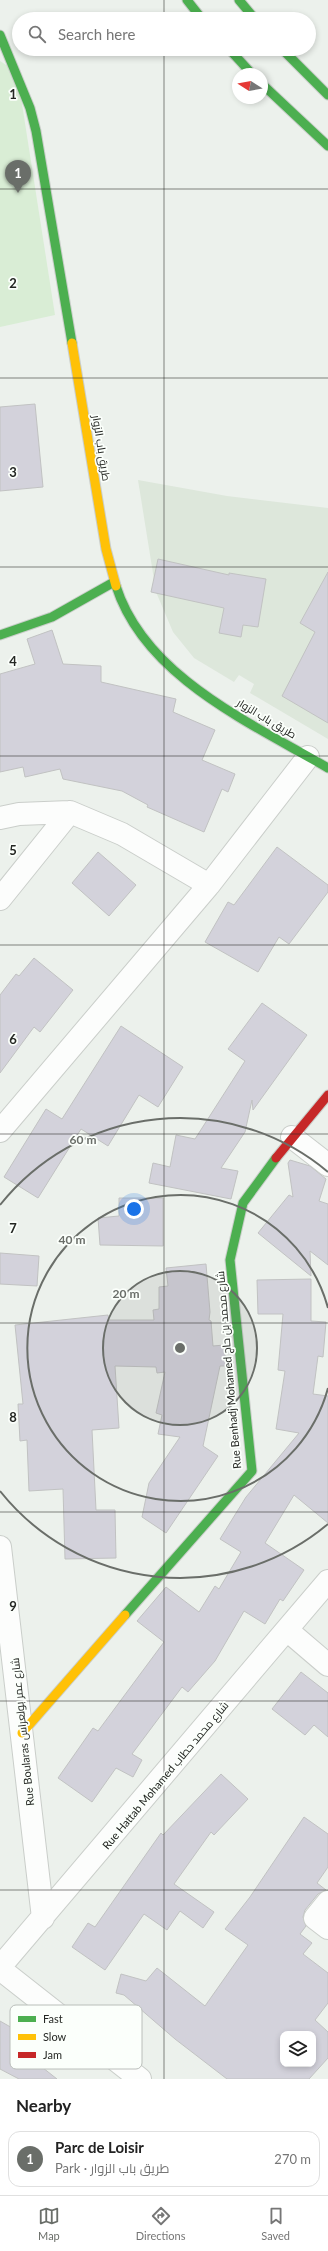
<!DOCTYPE html>
<html lang="en">
<head>
<meta charset="utf-8">
<style>
	:root { --surface:#fff; --page:#f2f2f2; --text:#222; --muted:#767676; --line:#e0e0e0; --accent:#6a6e69 }
	body { margin:0; font-family:Lato,Cairo,sans-serif; background:var(--page); color:var(--text) }
	.controls { position:absolute; right:12px; bottom:12px; display:grid; overflow:hidden; border-radius:8px; box-shadow:0 2px 6px #0003 }
	.controls button { width:36px; height:36px; display:grid; place-items:center; padding:0; border:0; border-bottom:1px solid var(--line); background:var(--surface); color:var(--text); font:20px sans-serif }
	.compass { position:absolute; left:232px; top:68px; width:36px; height:36px; border-radius:50%; background:var(--surface); box-shadow:0 2px 6px #0003; rotate:281deg }
	.you { position:absolute; left:134px; top:1209px; width:14px; height:14px; margin:-10px; border:3px solid #fff; border-radius:50%; background:#1a73e8; box-shadow:0 0 0 6px #1a73e833 }
	.badge { display:grid; place-items:center; width:26px; height:26px; border-radius:50%; background:var(--accent); color:#fff; font-size:13px; font-weight:700 }
	.pin { position:absolute; translate:-50% -33px; filter:drop-shadow(0 1px 2px #0008) }
	.pin::after { content:''; position:absolute; top:21px; width:14px; height:12px; background:inherit; clip-path:polygon(0 0,100% 0,50% 100%) }
	.list { margin:0; padding:0; list-style:none }
	h2 { display:flex; justify-content:space-between; align-items:center; height:52px; margin:0; padding:0 16px; font-size:17px }
	h2 small { font-size:13px; font-weight:400; color:var(--muted) }
	.list li { display:grid; grid-template-columns:26px 1fr auto; gap:12px; align-items:center; box-sizing:border-box; height:56px; margin:0 8px 8px; padding:0 8px; border:1px solid var(--line); border-radius:12px }
	.list b { display:block; font-size:15px; white-space:nowrap }
	.list p { margin:0; font-size:13px; white-space:nowrap; color:var(--muted) }
	.list em { font-size:13px; font-style:normal; color:var(--muted) }
	.icon { flex:none; width:22px; height:22px; fill:none; stroke:currentColor; stroke-width:2; stroke-linecap:round; stroke-linejoin:round }
	.map { position:relative; flex:none; width:328px; height:2079px; overflow:hidden }
	.search { position:absolute; background:var(--surface); box-shadow:0 2px 6px #0003; left:12px; right:12px; top:12px; height:44px; display:flex; align-items:center; gap:10px; box-sizing:border-box; padding:0 14px; border-radius:22px; color:var(--muted); font-size:15px }
	.sheet { height:116px; background:var(--surface) }
	nav { display:flex; justify-content:space-around; align-items:center; box-sizing:border-box; height:56px; border-top:1px solid var(--line); background:var(--surface); font-size:11px; color:var(--muted) }
	nav a { display:grid; justify-items:center; gap:2px }
	nav .on { color:var(--accent) }
	.map>svg:first-child { display:block }
</style>
</head>
<body>
<div class="map">
<svg width="328" height="2079" viewBox="0 0 328 2079">
	<rect width="100%" height="100%" fill="#ecf1ec"/>
	<path fill="#dde7db" d="M138 480 227 496 328 508V739L250 693 254 684 239 675 234 682 194 658 173 632 156 592Z"/>
	<path fill="#d9edd5" d="M0 61 17 72 55 315 0 327Z"/>
	<path fill="#d3d2db" stroke="#c1c2c2" fill-rule="evenodd" d="M35 404 43 487 0 491V407Z
		M158 559 229 575V573L266 579 258 627 243 625 241 637 219 633 224 608 151 592Z
		M328 572V723L282 696 315 632 300 623Z
		M52 630 63 664 101 666V682L176 699 173 712 215 730 202 760 235 774 228 792 222 789 204 832 147 807 148 805 122 791 63 779 60 769 25 777 23 767 0 772V674L35 664 27 639Z
		M277 847 328 885V892L289 944 279 937 258 972 205 942 228 902 234 905Z
		M98 852 136 885 109 916 72 883Z
		M34 958 73 990 40 1032 34 1027 0 1073V995L16 974 19 976Z
		M262 1003 307 1035 253 1110 252 1100 245 1132 221 1168 238 1171 231 1199 149 1183 153 1163 170 1167 176 1135 195 1139 245 1061 228 1049Z
		M121 1026 183 1067 158 1107 139 1095 108 1146 81 1129 38 1198 4 1177 46 1109 62 1119Z
		M290 1160 310 1166 326 1179 319 1201 328 1204V1265L310 1251 311 1276 258 1233 289 1195 293 1197 288 1163Z
		M119 1198H163V1246L100 1245 98 1218 119 1216Z
		M0 1253 39 1256 37 1286 0 1284Z
		M206 1264 210 1312 209 1320 211 1321 213 1346 224 1345 226 1366H220L203 1446 218 1456 166 1533 142 1517 149 1483 180 1437 158 1434 162 1415 156 1413 165 1372 157 1373 156 1367 115 1366 119 1428 92 1430 96 1510H115L116 1558 65 1559 63 1489 29 1491 27 1440 20 1441 18 1404H23L15 1325 108 1315 109 1320H154L153 1310 159 1309V1287L168 1286 166 1268Z
		M311 1279V1321L326 1322 323 1357 318 1356 313 1394 328 1396V1523L294 1495 265 1543 304 1570 283 1601 280 1599 265 1624 244 1611 215 1661 188 1692 182 1687 132 1754 142 1760 133 1777 116 1768 92 1802 58 1778 93 1728 98 1731 164 1642 137 1621 166 1587 199 1612 215 1586 219 1589 241 1552 220 1539 246 1497 299 1433 276 1429 285 1371 278 1370 283 1314H258L257 1280Z
		M301 1672 328 1693V1737L314 1725 305 1735 272 1709Z
		M221 1774 248 1799 214 1835 211 1832 174 1884 214 1912 203 1928 180 1911 167 1930 144 1914 105 1970 72 1947 88 1923 95 1927 161 1833 163 1835Z
		M304 1817 328 1834V1867L317 1883 326 1890 318 1894 305 1910 303 1917 306 1926 300 1934 312 1943 303 1954 328 1973V2003L315 2020 328 2032V2058L309 2079H227L175 2039 124 1995 116 1993 121 1974 146 1981 157 1968 205 2006 248 1945 225 1929 250 1897ZM283 2034H313V2064H283Z
		M0 2021 42 2045 33 2060 57 2079H19L0 2069Z"/>
	<g fill="none" stroke-linecap="round" stroke-linejoin="round">
		<defs>
			<path id="street" d="M0 818 19 814 70 812 122 834 209 885
				M0 899 70 812
				M0 1131 209 885 308 757
				M292 1137 328 1165
				M0 1547 43 1918
				M287 1630 328 1665
				M328 1902 315 1918 328 1928
				M0 1967 328 1581
				M0 1969 140 2079"/>
			<path id="fast" d="M187 0 202 19
				M239 0 255 19
				M0 35 30 108 36 131 72 343
				M229 49 252 74
				M282 49 328 95
				M262 84 328 146
				M116 586C145 677 251 723 328 768
				M0 635 52 617 114 582
				M125 1615 252 1471 230 1260 243 1203 276 1158"/>
			<path id="slow" d="M72 343 106 549 116 586
				M22 1733 125 1615"/>
			<path id="jam" d="M276 1158 328 1095"/>
		</defs>
		<use href="#street" stroke="#caceca" stroke-width="24"/>
		<use href="#fast" stroke="#caceca" stroke-width="11"/>
		<use href="#slow" stroke="#caceca" stroke-width="11"/>
		<use href="#jam" stroke="#caceca" stroke-width="11"/>
		<use href="#street" stroke="#fcfdfc" stroke-width="22"/>
		<use href="#fast" stroke="#4caf50" stroke-width="9"/>
		<use href="#slow" stroke="#ffc107" stroke-width="9"/>
		<use href="#jam" stroke="#c62828" stroke-width="9"/>
	</g>
	<path fill="none" stroke="#242723" stroke-width="1" stroke-opacity="0.55" d="M164 0V19M164 49V2079M0 189H328M0 378H328M0 567H328M0 756H328M0 945H328M0 1134H328M0 1323H328M0 1512H328M0 1701H328M0 1890H328"/>
	<circle cx="180" cy="1348" r="77" fill="#6a6e69" fill-opacity=".12"/>
	<g fill="none" stroke="#6a6e69" stroke-width="2">
		<circle cx="180" cy="1348" r="77"/>
		<path d="M328 1388A153 153 0 1 1 328 1308"/>
		<path d="M328 1524A230 230 0 0 1 0 1491M0 1205A230 230 0 0 1 328 1172"/>
	</g>
	<g text-anchor="middle" dominant-baseline="central" stroke-width="3.5" stroke-linejoin="round" paint-order="stroke">
		<g font-size="11" fill="#242723" stroke="#fbfffb">
			<text transform="translate(102 448) rotate(81)">طريق باب الزوار</text>
			<text transform="translate(267 718) rotate(31)">طريق باب الزوار</text>
			<text transform="translate(228 1370) rotate(-95)">Rue Benhadj Mohamed شارع محمد بن حاج</text>
			<text transform="translate(22 1732) rotate(-96)">Rue Boularas شارع عمر بولعراس</text>
			<text transform="translate(165 1775) rotate(-50)">Rue Hattab Mohamed شارع محمد حطاب</text>
		</g>
	</g>
	<rect x="10" y="2005" width="132" height="64" rx="6" fill="#fbfffb" stroke="#babeba" stroke-width="1"/>
	<rect x="18" y="2016" width="18" height="6" fill="#4caf50"/>
	<rect x="18" y="2034" width="18" height="6" fill="#ffc107"/>
	<rect x="18" y="2052" width="18" height="6" fill="#c62828"/>
	<g font-size="11" fill="#242723">
		<text x="43" y="2023">Fast</text>
		<text x="43" y="2041">Slow</text>
		<text x="43" y="2059">Jam</text>
	</g>
	<g font-size="13" text-anchor="middle" font-weight="bold" fill="#242723" stroke="#fbfffb" stroke-width="3.5" stroke-linejoin="round" paint-order="stroke">
		<text x="13" y="99">1</text>
		<text x="13" y="288">2</text>
		<text x="13" y="477">3</text>
		<text x="13" y="666">4</text>
		<text x="13" y="855">5</text>
		<text x="13" y="1044">6</text>
		<text x="13" y="1233">7</text>
		<text x="13" y="1422">8</text>
		<text x="13" y="1611">9</text>
	</g>
	<circle cx="180" cy="1348" r="6" fill="#6a6e69" stroke="#fbfffb" stroke-width="2"/>
	<g font-size="12" text-anchor="middle" font-weight="bold" fill="#6a6e69" stroke="#fbfffb" stroke-width="3.5" stroke-linejoin="round" paint-order="stroke">
		<text x="83" y="1144">60 m</text>
		<text x="72" y="1244">40 m</text>
		<text x="126" y="1298">20 m</text>
	</g>
</svg>
<div class="controls">
<button><svg class="icon" aria-label="layers" viewBox="0 0 24 24"><path d="M12 4l9 5-9 5-9-5zM3 14l9 5 9-5"/></svg></button>
</div>
<svg class="compass" viewBox="-18 -18 36 36"><path d="M0-13l5 13h-10z" fill="#e53935"/><path d="M0 13l5-13h-10z" fill="#767676"/></svg>
<div class="you"></div>
<div class="pin badge" style="left:18px;top:193px">1</div>
<div class="search"><svg class="icon" aria-label="search" viewBox="0 0 24 24"><circle cx="10" cy="10" r="6"/><path d="M15 15l6 6"/></svg>Search here</div>
</div>
<section class="sheet">
<h2>Nearby<small></small></h2>
<ul class="list">
<li><span class="badge">1</span><div><b>Parc de Loisir</b><p>Park · طريق باب الزوار</p></div><em>270 m</em></li>
</ul>
</section>
<nav>
<a class="on"><svg class="icon" aria-label="map" viewBox="0 0 24 24"><path d="M3 6l6-2 6 2 6-2v14l-6 2-6-2-6 2zM9 4v14M15 6v14"/></svg>Map</a>
<a><svg class="icon" aria-label="directions" viewBox="0 0 24 24"><path d="M12 3l9 9-9 9-9-9zM9 14v-3h6M13 9l2 2-2 2"/></svg>Directions</a>
<a><svg class="icon" aria-label="saved" viewBox="0 0 24 24"><path d="M7 4h10v16l-5-4-5 4z"/></svg>Saved</a>
</nav>
</body>
</html>
